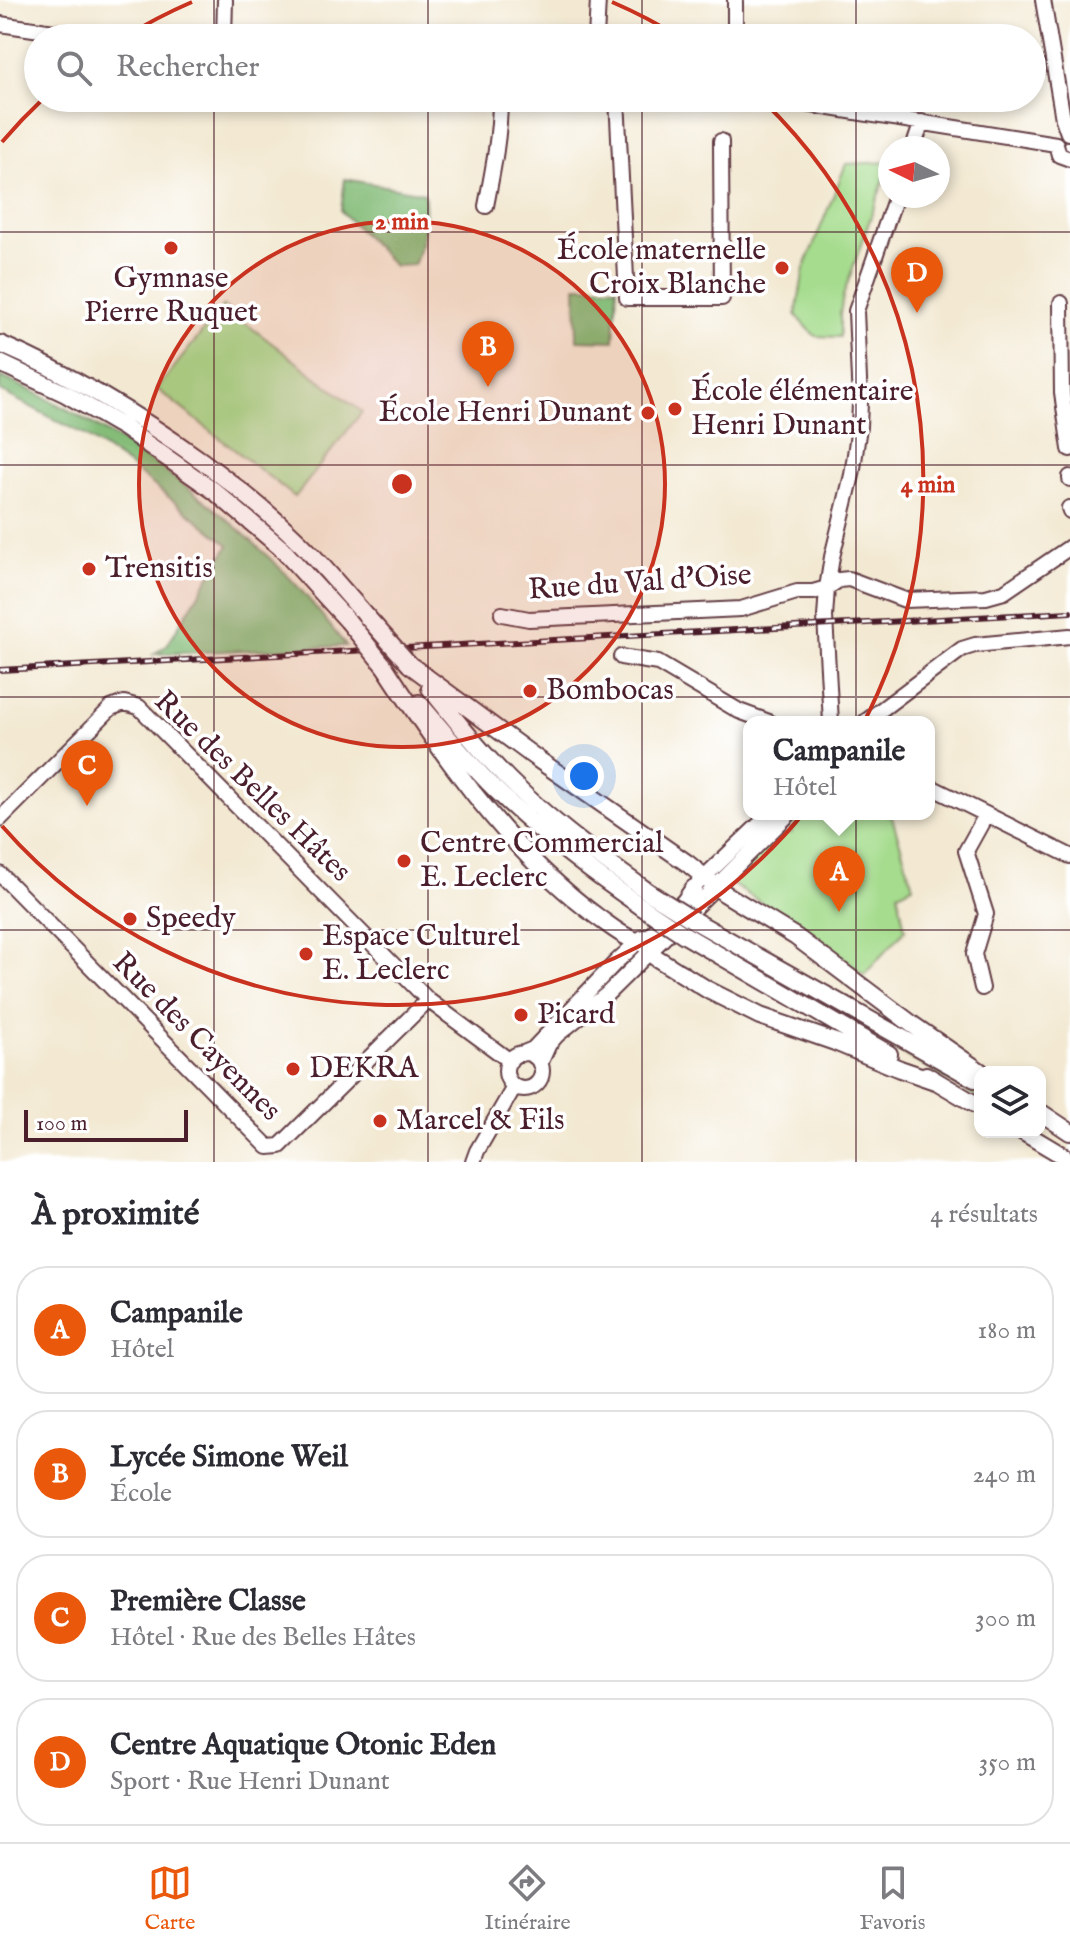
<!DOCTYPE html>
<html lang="fr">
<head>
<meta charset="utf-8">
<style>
	:root { --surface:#fff; --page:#f7f7f7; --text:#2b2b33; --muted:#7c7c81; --line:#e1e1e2; --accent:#ea580c }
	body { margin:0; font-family:"IM FELL English",serif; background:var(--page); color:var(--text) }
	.controls { position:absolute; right:24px; bottom:24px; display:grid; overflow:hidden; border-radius:16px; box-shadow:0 4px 12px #0003 }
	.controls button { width:72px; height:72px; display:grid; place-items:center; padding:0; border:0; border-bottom:2px solid var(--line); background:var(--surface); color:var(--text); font:40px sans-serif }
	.compass { position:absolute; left:878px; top:136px; width:72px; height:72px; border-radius:50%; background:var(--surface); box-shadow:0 4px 12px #0003; rotate:275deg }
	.scale { position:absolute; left:24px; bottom:20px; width:164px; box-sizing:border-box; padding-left:8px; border:4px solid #4a1f2b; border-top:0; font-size:22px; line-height:28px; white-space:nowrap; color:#4a1f2b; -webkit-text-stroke:6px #fff; paint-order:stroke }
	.you { position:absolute; left:584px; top:776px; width:28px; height:28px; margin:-20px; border:6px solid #fff; border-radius:50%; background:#1a73e8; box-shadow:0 0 0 12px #1a73e833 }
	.badge { display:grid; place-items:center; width:52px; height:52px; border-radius:50%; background:var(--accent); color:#fff; font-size:26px; font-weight:700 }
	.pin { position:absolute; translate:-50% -66px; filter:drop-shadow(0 2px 4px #0008) }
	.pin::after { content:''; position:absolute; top:42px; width:28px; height:24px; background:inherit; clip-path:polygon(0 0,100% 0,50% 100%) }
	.popup { position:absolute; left:743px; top:716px; width:192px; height:104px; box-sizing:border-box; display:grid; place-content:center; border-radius:16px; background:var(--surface); filter:drop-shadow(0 2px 6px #0005); font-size:26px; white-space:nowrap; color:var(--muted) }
	.popup b { font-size:30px; color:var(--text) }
	.popup::after { content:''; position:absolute; left:50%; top:100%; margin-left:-16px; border:16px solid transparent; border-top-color:var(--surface) }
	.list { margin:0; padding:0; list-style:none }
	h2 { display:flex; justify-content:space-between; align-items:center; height:104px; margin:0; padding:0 32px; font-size:34px }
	h2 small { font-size:26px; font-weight:400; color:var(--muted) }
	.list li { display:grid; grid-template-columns:52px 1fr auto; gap:24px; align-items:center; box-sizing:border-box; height:128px; margin:0 16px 16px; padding:0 16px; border:2px solid var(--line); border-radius:32px }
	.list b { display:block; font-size:30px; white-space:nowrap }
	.list p { margin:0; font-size:26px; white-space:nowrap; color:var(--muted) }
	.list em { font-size:26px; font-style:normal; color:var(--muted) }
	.icon { flex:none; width:44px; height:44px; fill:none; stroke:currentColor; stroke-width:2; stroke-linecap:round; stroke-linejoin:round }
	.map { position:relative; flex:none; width:1070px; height:1162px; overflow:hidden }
	.search { position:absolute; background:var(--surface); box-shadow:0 4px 12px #0003; left:24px; right:24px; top:24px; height:88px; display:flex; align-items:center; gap:20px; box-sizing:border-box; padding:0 28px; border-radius:44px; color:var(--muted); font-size:30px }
	.sheet { height:680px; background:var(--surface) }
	nav { display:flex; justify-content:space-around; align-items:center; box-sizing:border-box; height:112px; border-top:2px solid var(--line); background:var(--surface); font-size:22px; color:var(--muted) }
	nav a { display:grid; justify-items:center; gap:4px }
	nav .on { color:var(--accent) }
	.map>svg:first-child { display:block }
</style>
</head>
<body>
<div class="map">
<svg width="1070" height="1162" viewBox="0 0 1070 1162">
	<rect width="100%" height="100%" fill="#fff"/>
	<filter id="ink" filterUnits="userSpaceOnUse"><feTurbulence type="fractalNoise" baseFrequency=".0125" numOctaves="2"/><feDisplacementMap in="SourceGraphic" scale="16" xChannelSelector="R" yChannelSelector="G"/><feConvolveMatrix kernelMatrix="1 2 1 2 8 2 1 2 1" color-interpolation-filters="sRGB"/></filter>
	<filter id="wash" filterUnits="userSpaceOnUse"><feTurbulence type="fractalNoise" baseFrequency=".006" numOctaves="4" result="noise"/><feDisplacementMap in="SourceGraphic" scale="32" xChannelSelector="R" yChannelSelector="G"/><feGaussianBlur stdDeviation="1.8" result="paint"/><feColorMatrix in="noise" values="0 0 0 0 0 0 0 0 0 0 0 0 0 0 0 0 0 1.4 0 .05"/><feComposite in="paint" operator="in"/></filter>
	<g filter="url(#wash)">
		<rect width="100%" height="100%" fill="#f3e9d3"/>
		<path fill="#a5dc8d" stroke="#787e5c" stroke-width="2" d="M890 162 843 296 840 314V337L815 336 796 315 804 269 846 164Z
			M223 306 362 412 295 497 157 389Z
			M808 814H886L888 816 891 814 913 886 898 893 905 930 864 975 808 931 728 882 776 834 778 836 792 833V828Z
			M775 978 980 1092V1099L774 979Z"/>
		<path fill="#84bc78" stroke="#676e52" stroke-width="2" d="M345 179 424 193C428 216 423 244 414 265L394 266 341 211Z
			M576 286 617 287 614 341 577 340Z
			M0 376C102 422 198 487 278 566 303 590 325 619 346 646L154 654 167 645 229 545 127 464 83 434 0 391Z"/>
	</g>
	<g filter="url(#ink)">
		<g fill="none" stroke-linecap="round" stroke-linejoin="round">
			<defs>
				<path id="minor" d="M1043 0 1063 119 1068 133
					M0 24 94 38
					M224 38 225 0
					M596 38 598 0
					M735 38V0
					M617 98 627 298H722L721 141
					M768 98 1056 144
					M1056 144 1059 155 1070 159
					M913 148 922 122
					M486 206C493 170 500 135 500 98
					M1061 303 1062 393 1070 449
					M1070 479V477
					M1069 508 1070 511
					M502 614 529 619 741 609 797 592H813L827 588 839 580 849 579 905 600 986 597 1004 592 1070 547
					M621 657 658 663 739 711 769 722
					M831 722 825 617 827 588 832 557 852 475 859 427 860 403 856 311 896 196
					M865 722 962 649 975 645 1070 636
					M929 786 1070 856
					M0 819 111 708 124 703 139 707 428 1000 510 1061
					M0 874 268 1147 280 1146 428 1000
					M698 883 770 814
					M982 988 974 954 986 914 966 851 986 815
					M506 1071a18 18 0 1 1 36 0a18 18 0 1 1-36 0Z
					M521 1054 533 1049 616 962 643 937
					M540 1064 549 1044 557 1035 606 995 789 814
					M473 1162 477 1151 514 1087"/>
				<path id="major" d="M0 344C72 375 138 415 202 461 241 490 280 521 314 557 332 576 349 597 367 617
					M0 363 66 394 123 427 213 490 281 548 348 621
					M410 665 536 758 687 863 724 893 796 937 913 1025 981 1072
					M385 667C445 759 510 853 599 918 616 930 637 949 659 941
					M430 688C449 712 468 736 489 759 536 811 593 853 650 893
					M419 703C444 732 469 764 497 791 541 834 591 872 642 907
					M694 888 685 901 648 939V951L655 957 708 990 760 1016 835 1042 900 1069 935 1081
					M693 920 975 1079
					M683 934 889 1054
					M926 1075 980 1107
					M1040 1112 1070 1132
					M1023 1132 1070 1160"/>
			</defs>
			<use href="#minor" stroke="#633d44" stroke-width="18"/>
			<use href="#major" stroke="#633d44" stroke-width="20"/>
			<use href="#minor" stroke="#fff" stroke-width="14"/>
			<use href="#major" stroke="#fff" stroke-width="16"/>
			<defs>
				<path id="rail" d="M0 670 1070 612"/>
			</defs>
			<use href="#rail" stroke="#4a1f2b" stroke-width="6"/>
			<use href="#rail" stroke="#fff" stroke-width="3" stroke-dasharray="9" stroke-linecap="butt"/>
			<defs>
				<path id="major-bridge" d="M367 617 410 665
					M348 621 385 667
					M650 893 693 920
					M642 907 683 934"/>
			</defs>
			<use href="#major-bridge" stroke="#633d44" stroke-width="20" stroke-linecap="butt"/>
			<use href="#major-bridge" stroke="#fff" stroke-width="16"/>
		</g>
	</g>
	<path fill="none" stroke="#4a1f2b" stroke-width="2" stroke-opacity="0.55" d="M214 0V38M428 0V38M642 0V38M856 0V38M214 98V1162M428 98V1162M642 98V1162M856 98V1162M0 232H1070M0 465H1070M0 697H1070M0 930H1070"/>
	<circle cx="402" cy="484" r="263" fill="#c8321e" fill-opacity=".12"/>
	<g fill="none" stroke="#c8321e" stroke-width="4">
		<circle cx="402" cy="484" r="263"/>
		<path d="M2 142A526 526 0 0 1 43 99M123 38A526 526 0 0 1 192 2M612 2A526 526 0 0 1 681 38M761 99A526 526 0 1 1 2 826"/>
	</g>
	<g fill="#c8321e" stroke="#fff" stroke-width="3">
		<circle cx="171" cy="248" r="8"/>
		<circle cx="782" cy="268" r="8"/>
		<circle cx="675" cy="409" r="8"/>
		<circle cx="648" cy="413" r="8"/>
		<circle cx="89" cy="569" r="8"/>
		<circle cx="530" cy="691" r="8"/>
		<circle cx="404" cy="861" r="8"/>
		<circle cx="130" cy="919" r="8"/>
		<circle cx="306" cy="954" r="8"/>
		<circle cx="521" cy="1015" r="8"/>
		<circle cx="293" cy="1069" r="8"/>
		<circle cx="380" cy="1121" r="8"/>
	</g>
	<g text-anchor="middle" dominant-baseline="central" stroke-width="7" stroke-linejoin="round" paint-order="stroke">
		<g font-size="30" fill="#4a1f2b" stroke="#fff" text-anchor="start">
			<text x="766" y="251" text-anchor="end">École maternelle<tspan x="766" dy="34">Croix Blanche</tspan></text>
			<text x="171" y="279" text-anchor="middle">Gymnase<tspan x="171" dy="34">Pierre Ruquet</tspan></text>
			<text x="691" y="392">École élémentaire<tspan x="691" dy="34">Henri Dunant</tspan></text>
			<text x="632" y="413" text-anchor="end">École Henri Dunant</text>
			<text x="105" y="569">Trensitis</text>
			<text x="546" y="691">Bombocas</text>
			<text x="420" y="844">Centre Commercial<tspan x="420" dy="34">E. Leclerc</tspan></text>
			<text x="146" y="919">Speedy</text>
			<text x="322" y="937">Espace Culturel<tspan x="322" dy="34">E. Leclerc</tspan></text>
			<text x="537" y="1015">Picard</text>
			<text x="309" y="1069">DEKRA</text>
			<text x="396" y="1121">Marcel &amp; Fils</text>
		</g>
		<g font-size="30" fill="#4a1f2b" stroke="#fff">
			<text transform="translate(640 583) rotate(-4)">Rue du Val d'Oise</text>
			<text transform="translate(252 787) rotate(44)">Rue des Belles Hâtes</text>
			<text transform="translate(196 1037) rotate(45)">Rue des Cayennes</text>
		</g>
	</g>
	<circle cx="402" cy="484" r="12" fill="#c8321e" stroke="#fff" stroke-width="4"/>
	<g font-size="24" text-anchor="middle" font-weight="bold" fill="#c8321e" stroke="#fff" stroke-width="7" stroke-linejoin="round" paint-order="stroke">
		<text x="402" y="229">2 min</text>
		<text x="928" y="492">4 min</text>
	</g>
</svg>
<div class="controls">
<button><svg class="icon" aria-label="layers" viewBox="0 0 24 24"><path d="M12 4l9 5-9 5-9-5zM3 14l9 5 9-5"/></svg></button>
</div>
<svg class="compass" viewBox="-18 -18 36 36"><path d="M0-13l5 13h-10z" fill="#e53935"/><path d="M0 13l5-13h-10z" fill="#7c7c81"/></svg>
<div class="scale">100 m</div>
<div class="you"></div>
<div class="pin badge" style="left:839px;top:912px">A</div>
<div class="popup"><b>Campanile</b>Hôtel</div>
<div class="pin badge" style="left:488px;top:387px">B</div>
<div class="pin badge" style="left:87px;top:806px">C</div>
<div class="pin badge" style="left:917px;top:313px">D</div>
<div class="search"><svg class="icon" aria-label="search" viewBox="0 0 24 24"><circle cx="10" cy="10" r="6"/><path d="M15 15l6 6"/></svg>Rechercher</div>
</div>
<section class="sheet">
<h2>À proximité<small>4 résultats</small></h2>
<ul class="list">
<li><span class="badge">A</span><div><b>Campanile</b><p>Hôtel</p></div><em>180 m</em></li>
<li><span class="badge">B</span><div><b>Lycée Simone Weil</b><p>École</p></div><em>240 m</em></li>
<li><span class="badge">C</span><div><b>Première Classe</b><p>Hôtel · Rue des Belles Hâtes</p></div><em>300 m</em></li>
<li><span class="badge">D</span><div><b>Centre Aquatique Otonic Eden</b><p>Sport · Rue Henri Dunant</p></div><em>350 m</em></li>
</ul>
</section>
<nav>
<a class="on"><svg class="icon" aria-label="map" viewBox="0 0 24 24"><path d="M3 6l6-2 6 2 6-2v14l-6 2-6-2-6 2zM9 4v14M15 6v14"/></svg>Carte</a>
<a><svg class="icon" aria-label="directions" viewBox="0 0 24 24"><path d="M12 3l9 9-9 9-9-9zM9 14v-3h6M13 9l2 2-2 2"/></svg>Itinéraire</a>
<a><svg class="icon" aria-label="saved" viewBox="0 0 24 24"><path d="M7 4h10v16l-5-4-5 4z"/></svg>Favoris</a>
</nav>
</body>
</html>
